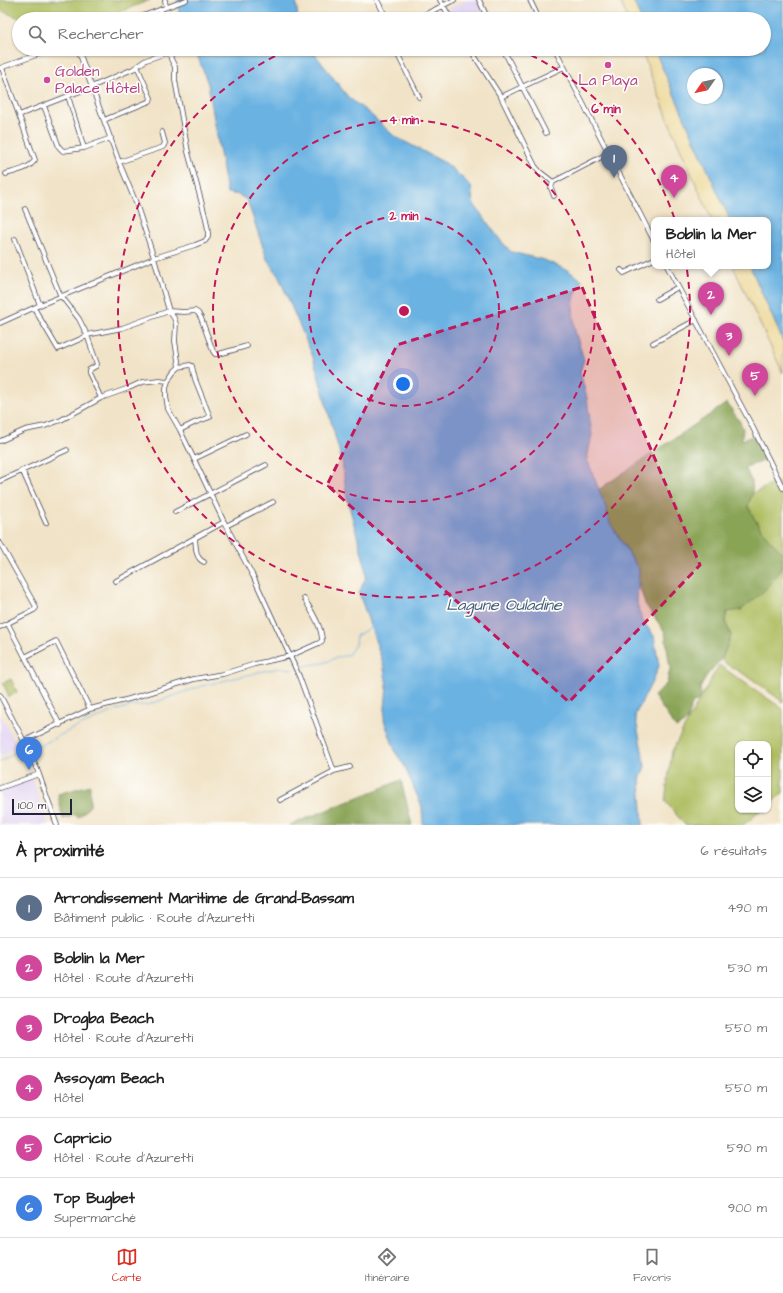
<!DOCTYPE html>
<html lang="fr">
<head>
<meta charset="utf-8">
<style>
	:root { --surface:#fff; --page:#f2f2f2; --text:#222; --muted:#767676; --line:#e0e0e0; --accent:#d93025 }
	body { margin:0; font-family:"Architects Daughter",sans-serif; background:var(--page); color:var(--text) }
	.controls { position:absolute; right:12px; bottom:12px; display:grid; overflow:hidden; border-radius:8px; box-shadow:0 1px 3px #0004 }
	.controls button { width:36px; height:36px; display:grid; place-items:center; padding:0; border:0; border-bottom:1px solid var(--line); background:var(--surface); color:var(--text); font:20px sans-serif }
	.compass { position:absolute; left:687px; top:68px; width:36px; height:36px; border-radius:50%; background:var(--surface); box-shadow:0 1px 3px #0004; rotate:236deg }
	.scale { position:absolute; left:12px; bottom:10px; width:60px; box-sizing:border-box; padding-left:4px; border:2px solid #22223b; border-top:0; font-size:11px; line-height:14px; white-space:nowrap; color:#22223b; -webkit-text-stroke:3px #fdfcf7; paint-order:stroke }
	.you { position:absolute; left:403px; top:384px; width:14px; height:14px; margin:-10px; border:3px solid #fff; border-radius:50%; background:#1a73e8; box-shadow:0 0 0 6px #1a73e833 }
	.badge { display:grid; place-items:center; width:26px; height:26px; border-radius:50%; background:var(--accent); color:#fff; font-size:13px; font-weight:700 }
	.pin { position:absolute; translate:-50% -33px; filter:drop-shadow(0 1px 2px #0008) }
	.pin::after { content:''; position:absolute; top:21px; width:14px; height:12px; background:inherit; clip-path:polygon(0 0,100% 0,50% 100%) }
	.popup { position:absolute; left:651px; top:217px; width:120px; height:52px; box-sizing:border-box; display:grid; place-content:center; border-radius:8px; background:var(--surface); filter:drop-shadow(0 1px 3px #0005); font-size:13px; white-space:nowrap; color:var(--muted) }
	.popup b { font-size:15px; color:var(--text) }
	.popup::after { content:''; position:absolute; left:50%; top:100%; margin-left:-8px; border:8px solid transparent; border-top-color:var(--surface) }
	.list { margin:0; padding:0; list-style:none }
	h2 { display:flex; justify-content:space-between; align-items:center; height:52px; margin:0; padding:0 16px; font-size:17px }
	h2 small { font-size:13px; font-weight:400; color:var(--muted) }
	.list li { display:grid; grid-template-columns:26px 1fr auto; gap:12px; align-items:center; box-sizing:border-box; height:60px; padding:0 16px; border-top:1px solid var(--line) }
	.list b { display:block; font-size:15px; white-space:nowrap }
	.list p { margin:0; font-size:13px; white-space:nowrap; color:var(--muted) }
	.list em { font-size:13px; font-style:normal; color:var(--muted) }
	.icon { flex:none; width:22px; height:22px; fill:none; stroke:currentColor; stroke-width:2; stroke-linecap:round; stroke-linejoin:round }
	.map { position:relative; flex:none; width:783px; height:825px; overflow:hidden }
	.search { position:absolute; background:var(--surface); box-shadow:0 1px 3px #0004; left:12px; right:12px; top:12px; height:44px; display:flex; align-items:center; gap:10px; box-sizing:border-box; padding:0 14px; border-radius:22px; color:var(--muted); font-size:15px }
	.sheet { height:412px; background:var(--surface) }
	nav { display:flex; justify-content:space-around; align-items:center; box-sizing:border-box; height:56px; border-top:1px solid var(--line); background:var(--surface); font-size:11px; color:var(--muted) }
	nav a { display:grid; justify-items:center; gap:2px }
	nav .on { color:var(--accent) }
	.map>svg:first-child { display:block }
</style>
</head>
<body>
<div class="map">
<svg width="783" height="825" viewBox="0 0 783 825">
	<rect width="100%" height="100%" fill="#fdfcf7"/>
	<filter id="ink" filterUnits="userSpaceOnUse"><feTurbulence type="fractalNoise" baseFrequency=".025" numOctaves="2"/><feDisplacementMap in="SourceGraphic" scale="8" xChannelSelector="R" yChannelSelector="G"/><feConvolveMatrix kernelMatrix="1 2 1 2 8 2 1 2 1" color-interpolation-filters="sRGB"/></filter>
	<filter id="wash" filterUnits="userSpaceOnUse"><feTurbulence type="fractalNoise" baseFrequency=".012" numOctaves="4" result="noise"/><feDisplacementMap in="SourceGraphic" scale="16" xChannelSelector="R" yChannelSelector="G"/><feGaussianBlur stdDeviation="0.9" result="paint"/><feColorMatrix in="noise" values="0 0 0 0 0 0 0 0 0 0 0 0 0 0 0 0 0 1.4 0 .05"/><feComposite in="paint" operator="in"/></filter>
	<g filter="url(#wash)">
		<rect width="100%" height="100%" fill="#f1e3c7"/>
		<path fill="#e2d4f3" d="M466 0H476L486 19H454L448 10Z
			M2 716 17 747 0 757V718Z
			M32 778 49 825H0V791Z"/>
		<path fill="#aebd60" stroke="#68704e" d="M0 0H150L101 19H22L0 10Z
			M777 481 783 491V553C766 538 758 527 748 506L752 494Z
			M783 560V702L752 679 723 662 722 659 731 636 725 620 727 612 741 610 779 573Z
			M719 665 783 709V793L768 805V744H738V810H762L743 825H685L665 801 672 751 691 715Z
			M11 679 17 692 9 697 3 683Z"/>
		<path fill="#8aa456" stroke="#566348" d="M727 403 740 422 743 429 742 440 753 436 766 460C759 464 751 464 745 468 754 486 755 486 748 506 758 527 766 538 783 553V560L779 573 763 592 741 610 727 612 725 620 731 636 722 658 708 674 700 688 701 697 699 700 692 704 687 721 676 728 654 696 667 683 670 669 665 632 645 604 638 581 639 569 610 523 605 505 595 492Z
			M401 780 412 825H290Z
			M90 785V806L79 817 73 814 71 817 63 819 62 816 58 794Z"/>
		<path fill="#eeda9e" stroke="#887e6c" d="M620 0H633L641 19H628Z
			M641 49H654L730 220H712L674 134Z
			M733 266H750L783 341V373Z"/>
		<path fill="#6ab2e2" stroke="#466a8e" fill-rule="evenodd" d="M177 0H296L298 19H182L179 13Z
			M633 0H783V341L750 266H768V220H730L654 49H764V19H641ZM693 74H717V98H693Z
			M195 49H311L348 97 370 114 394 136 447 164 471 186 473 203 501 241 511 252 544 260 567 270 582 280 575 296 573 307 575 331 584 360 580 372 587 398 592 435 587 459 605 505 610 523 639 570 637 603 642 620 654 636 659 666 654 678 635 715 645 766 640 780 643 825H423L422 807 405 767 396 753 384 720 387 686 383 663 359 593 366 577 365 565 347 498 342 461 313 357 279 277 267 259 247 200 239 195 227 193 208 84Z"/>
		<g fill="none" stroke-linecap="round" stroke-linejoin="round">
			<path stroke="#6ab2e2" stroke-width="1" d="M297 669 309 665 324 663 335 658 348 655 355 645 356 636 371 627
				M30 751 70 730 114 711 132 706 147 705 202 686 264 671 280 668 293 669
				M0 762C10 757 16 748 27 752"/>
		</g>
	</g>
	<g filter="url(#ink)">
		<g fill="none" stroke-linecap="round" stroke-linejoin="round">
			<defs>
				<path id="minor" d="M165 0 166 7
					M377 0 387 19
					M440 0 451 19
					M479 0 488 19
					M530 0 539 19
					M161 9 163 19
					M135 19 186 0
					M416 19 454 0
					M78 49 119 162 136 203 154 258 169 311 174 318 176 324 175 341 179 367 174 372 168 381 166 388V396L168 409 180 430 224 522 253 576 290 656 299 676 334 771
					M395 49 419 97
					M470 49 501 97 535 166 540 172 553 182
					M503 49 546 133
					M555 49 654 241
					M0 68 53 49
					M2 68 19 115 91 87 133 69 146 60 169 52
					M68 96 84 148
					M501 97 564 67
					M44 106 59 147 63 151 84 148 111 138
					M104 120 150 101 151 98 137 66
					M119 162 163 147 165 143 162 132
					M6 174C16 171 29 169 35 160L19 115
					M553 182 609 153
					M553 182 551 188 554 196
					M25 209 61 297
					M15 239 40 305
					M667 266 753 428 783 488
					M621 270 624 273 654 259
					M62 297 79 319 87 335 97 364 96 366 89 370V373L101 398
					M657 299 678 287
					M34 308 58 349 87 336
					M0 323 40 305 154 258 195 245 205 241 208 237V230L206 219 188 152 175 80V67L171 59 169 49
					M87 335 122 328 169 311 184 312 195 311 198 313 201 318 213 351 215 354H219L247 346
					M653 343 696 320
					M179 367 190 365 192 366 195 379 210 417 194 423 180 430
					M0 441 25 430 45 426 61 420 101 398 129 388 142 382 159 380 168 381
					M194 459 246 434
					M22 470 46 523
					M0 481 67 450
					M175 512 266 465
					M226 526 273 502
					M195 538C196 547 195 558 204 562
					M0 543 35 605 36 608 34 610 0 627
					M116 581 224 522
					M8 624 60 725
					M25 657 56 641 90 709
					M0 695 24 741 37 769 57 825
					M24 741 90 709 129 699 194 679 223 674 255 664 290 656 319 643 322 641C322 626 311 611 304 598
					M0 788 39 774
					M280 800 334 771 350 767"/>
			</defs>
			<use href="#minor" stroke="#413f50" stroke-width="5.5"/>
			<use href="#minor" stroke="#fff" stroke-width="4"/>
		</g>
	</g>
	<path fill="#c2185b" fill-opacity="0.2" stroke="#c2185b" stroke-width="3" stroke-dasharray="8 5" stroke-linejoin="round" d="M582 287 700 565 569 702 327 485 397 345Z"/>
	<g fill="none" stroke="#c2185b" stroke-width="2" stroke-dasharray="7 5">
		<circle cx="404" cy="311" r="95"/>
		<circle cx="404" cy="311" r="191"/>
		<path d="M520 50A286 286 0 1 1 288 50"/>
	</g>
	<g fill="#d1479c" stroke="#fdfcf7" stroke-width="1.5">
		<circle cx="608" cy="65" r="4"/>
		<circle cx="47" cy="80" r="4"/>
	</g>
	<g text-anchor="middle" dominant-baseline="central" stroke-width="3.5" stroke-linejoin="round" paint-order="stroke">
		<g font-size="15" fill="#b23c85" stroke="#fdfcf7" text-anchor="start">
			<text x="55" y="71">Golden<tspan x="55" dy="17">Palace Hôtel</tspan></text>
			<text x="608" y="80" text-anchor="middle">La Playa</text>
		</g>
		<g font-size="16" font-style="italic" fill="#3f5c7e" stroke="#fdfcf7">
			<text x="504" y="605">Lagune Ouladine</text>
		</g>
	</g>
	<circle cx="404" cy="311" r="6" fill="#c2185b" stroke="#fdfcf7" stroke-width="2"/>
	<g font-size="12" text-anchor="middle" font-weight="bold" fill="#c2185b" stroke="#fdfcf7" stroke-width="3.5" stroke-linejoin="round" paint-order="stroke">
		<text x="606" y="113">6 min</text>
		<text x="404" y="124">4 min</text>
		<text x="404" y="220">2 min</text>
	</g>
</svg>
<div class="controls">
<button><svg class="icon" aria-label="locate" viewBox="0 0 24 24"><circle cx="12" cy="12" r="6"/><path d="M12 2v4M12 18v4M2 12h4M18 12h4"/></svg></button>
<button><svg class="icon" aria-label="layers" viewBox="0 0 24 24"><path d="M12 4l9 5-9 5-9-5zM3 14l9 5 9-5"/></svg></button>
</div>
<svg class="compass" viewBox="-18 -18 36 36"><path d="M0-13l5 13h-10z" fill="#e53935"/><path d="M0 13l5-13h-10z" fill="#767676"/></svg>
<div class="scale">100 m</div>
<div class="you"></div>
<div class="pin badge" style="left:614px;top:178px;background:#5c6f8a">1</div>
<div class="pin badge" style="left:711px;top:315px;background:#d1479c">2</div>
<div class="popup"><b>Boblin la Mer</b>Hôtel</div>
<div class="pin badge" style="left:729px;top:356px;background:#d1479c">3</div>
<div class="pin badge" style="left:674px;top:198px;background:#d1479c">4</div>
<div class="pin badge" style="left:755px;top:396px;background:#d1479c">5</div>
<div class="pin badge" style="left:29px;top:770px;background:#3f7fe0">6</div>
<div class="search"><svg class="icon" aria-label="search" viewBox="0 0 24 24"><circle cx="10" cy="10" r="6"/><path d="M15 15l6 6"/></svg>Rechercher</div>
</div>
<section class="sheet">
<h2>À proximité<small>6 résultats</small></h2>
<ul class="list">
<li><span class="badge" style="background:#5c6f8a">1</span><div><b>Arrondissement Maritime de Grand-Bassam</b><p>Bâtiment public · Route d'Azuretti</p></div><em>490 m</em></li>
<li><span class="badge" style="background:#d1479c">2</span><div><b>Boblin la Mer</b><p>Hôtel · Route d'Azuretti</p></div><em>530 m</em></li>
<li><span class="badge" style="background:#d1479c">3</span><div><b>Drogba Beach</b><p>Hôtel · Route d'Azuretti</p></div><em>550 m</em></li>
<li><span class="badge" style="background:#d1479c">4</span><div><b>Assoyam Beach</b><p>Hôtel</p></div><em>550 m</em></li>
<li><span class="badge" style="background:#d1479c">5</span><div><b>Capricio</b><p>Hôtel · Route d'Azuretti</p></div><em>590 m</em></li>
<li><span class="badge" style="background:#3f7fe0">6</span><div><b>Top Bugbet</b><p>Supermarché</p></div><em>900 m</em></li>
</ul>
</section>
<nav>
<a class="on"><svg class="icon" aria-label="map" viewBox="0 0 24 24"><path d="M3 6l6-2 6 2 6-2v14l-6 2-6-2-6 2zM9 4v14M15 6v14"/></svg>Carte</a>
<a><svg class="icon" aria-label="directions" viewBox="0 0 24 24"><path d="M12 3l9 9-9 9-9-9zM9 14v-3h6M13 9l2 2-2 2"/></svg>Itinéraire</a>
<a><svg class="icon" aria-label="saved" viewBox="0 0 24 24"><path d="M7 4h10v16l-5-4-5 4z"/></svg>Favoris</a>
</nav>
</body>
</html>
